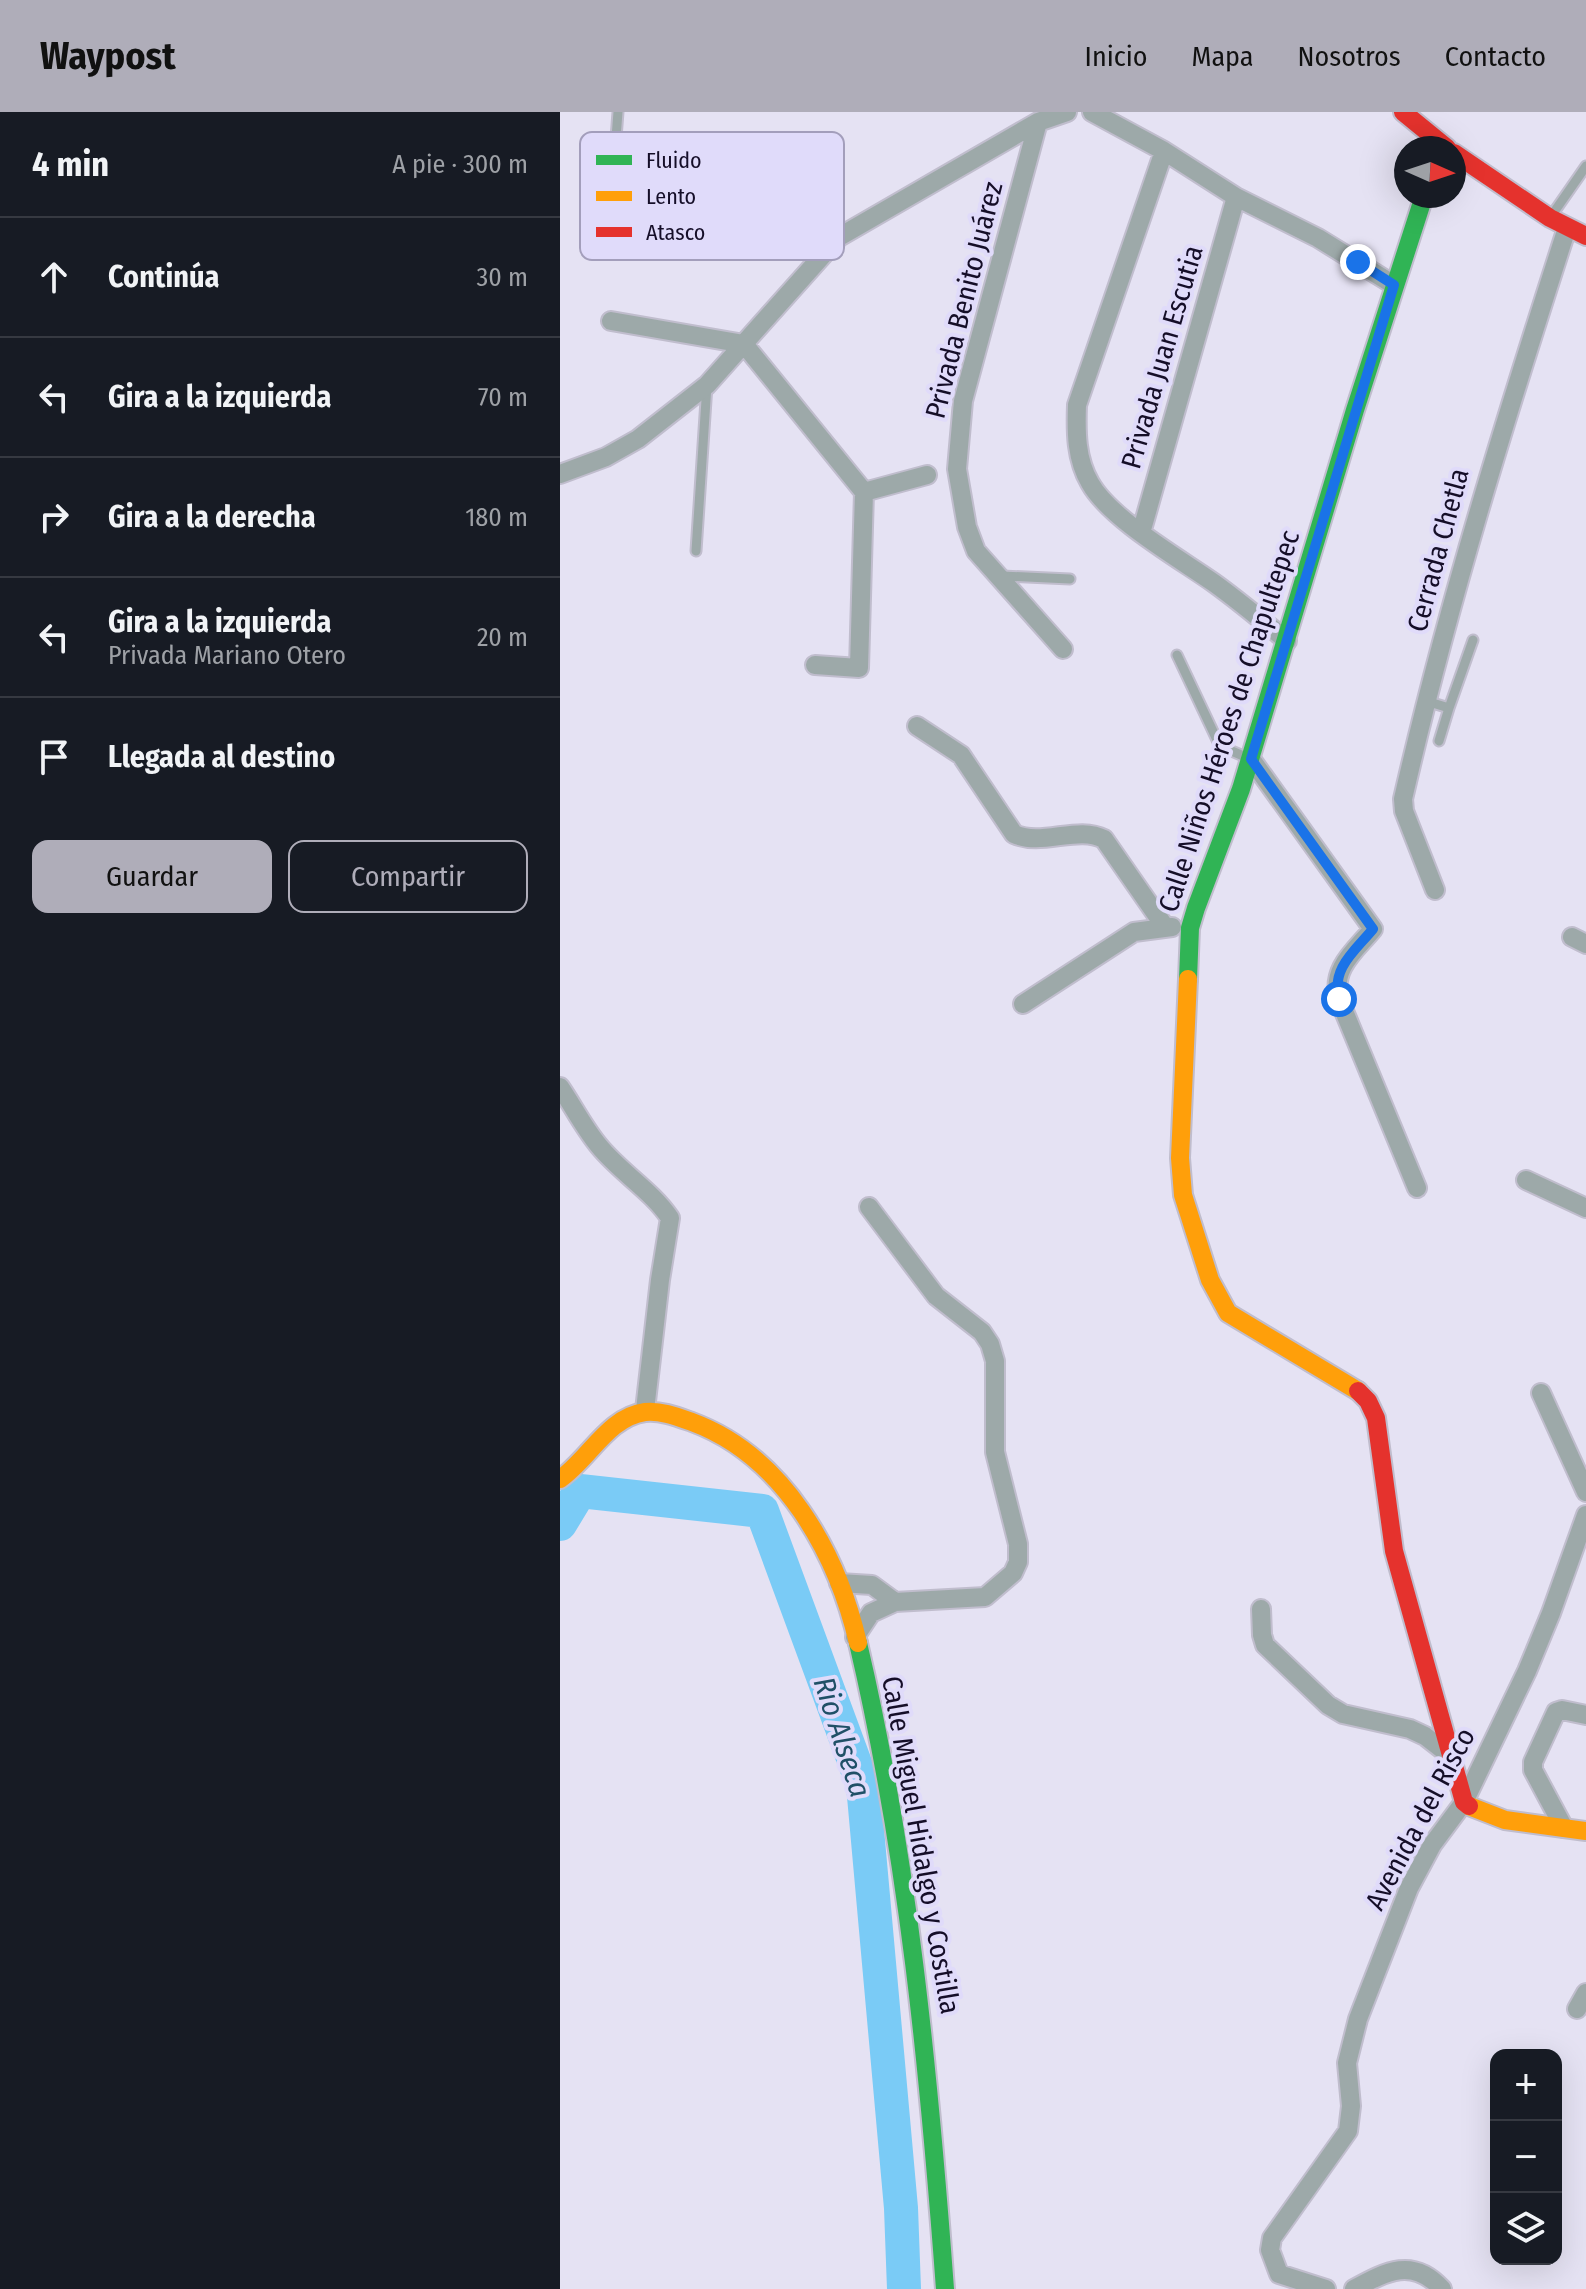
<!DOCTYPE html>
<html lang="es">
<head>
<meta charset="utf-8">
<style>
	:root { --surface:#171b24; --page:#242831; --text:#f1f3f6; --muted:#9ea1a6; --line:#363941; --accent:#afadb9 }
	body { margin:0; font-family:"Fira Sans Condensed",sans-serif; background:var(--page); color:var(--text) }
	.controls { position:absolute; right:24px; bottom:24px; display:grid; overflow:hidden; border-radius:16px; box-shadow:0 8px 32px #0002 }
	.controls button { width:72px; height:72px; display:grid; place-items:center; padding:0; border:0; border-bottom:2px solid var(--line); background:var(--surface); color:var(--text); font:40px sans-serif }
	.compass { position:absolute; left:834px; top:24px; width:72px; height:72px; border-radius:50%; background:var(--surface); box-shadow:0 8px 32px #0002; rotate:93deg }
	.stop { position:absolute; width:24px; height:24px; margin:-18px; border:6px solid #1a73e8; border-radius:50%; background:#fff }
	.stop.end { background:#1a73e8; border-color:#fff; box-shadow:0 2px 8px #0008 }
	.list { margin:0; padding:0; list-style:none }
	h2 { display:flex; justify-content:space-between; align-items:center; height:104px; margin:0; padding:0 32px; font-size:34px }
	h2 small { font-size:26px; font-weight:400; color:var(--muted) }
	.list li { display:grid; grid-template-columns:52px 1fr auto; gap:24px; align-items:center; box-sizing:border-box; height:120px; padding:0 32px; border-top:2px solid var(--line) }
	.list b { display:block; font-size:30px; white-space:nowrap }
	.list p { margin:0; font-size:26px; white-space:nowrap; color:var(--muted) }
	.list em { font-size:26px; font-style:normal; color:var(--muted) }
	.actions { display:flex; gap:16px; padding:24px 32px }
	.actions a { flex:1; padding:18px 0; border:2px solid var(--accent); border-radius:16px; text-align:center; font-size:28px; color:var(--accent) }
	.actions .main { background:var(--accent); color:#111 }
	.icon { flex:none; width:44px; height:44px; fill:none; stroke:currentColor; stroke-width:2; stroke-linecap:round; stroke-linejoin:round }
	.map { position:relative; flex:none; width:1026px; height:2177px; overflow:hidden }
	header { display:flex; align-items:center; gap:48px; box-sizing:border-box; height:112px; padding:0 40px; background:var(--accent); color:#111 }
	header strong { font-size:38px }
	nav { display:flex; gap:44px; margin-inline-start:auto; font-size:28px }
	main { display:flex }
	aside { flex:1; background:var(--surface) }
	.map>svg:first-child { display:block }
</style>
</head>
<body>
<header>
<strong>Waypost</strong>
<nav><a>Inicio</a><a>Mapa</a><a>Nosotros</a><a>Contacto</a></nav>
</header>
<main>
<aside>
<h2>4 min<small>A pie · 300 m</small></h2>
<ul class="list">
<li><svg class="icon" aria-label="ahead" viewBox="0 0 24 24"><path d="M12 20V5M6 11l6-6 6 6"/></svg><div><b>Continúa</b></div><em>30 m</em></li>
<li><svg class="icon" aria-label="left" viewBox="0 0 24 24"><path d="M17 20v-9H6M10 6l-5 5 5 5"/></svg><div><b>Gira a la izquierda</b></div><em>70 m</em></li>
<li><svg class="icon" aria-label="right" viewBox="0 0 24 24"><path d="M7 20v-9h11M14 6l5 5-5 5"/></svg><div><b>Gira a la derecha</b></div><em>180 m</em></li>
<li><svg class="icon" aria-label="left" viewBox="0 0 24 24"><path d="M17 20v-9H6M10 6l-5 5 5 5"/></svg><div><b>Gira a la izquierda</b><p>Privada Mariano Otero</p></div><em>20 m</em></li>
<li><svg class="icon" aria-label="arrive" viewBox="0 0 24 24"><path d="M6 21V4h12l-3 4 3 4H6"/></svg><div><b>Llegada al destino</b></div></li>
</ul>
<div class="actions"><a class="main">Guardar</a><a>Compartir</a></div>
</aside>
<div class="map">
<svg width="1026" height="2177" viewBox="0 0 1026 2177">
	<rect width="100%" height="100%" fill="#e5e2f3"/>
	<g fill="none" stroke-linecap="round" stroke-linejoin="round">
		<path stroke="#7acbf6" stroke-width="34" d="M0 1412 20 1379 202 1399 303 1673 341 2096 344 2177"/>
		<defs>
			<path id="lane" d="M51 91 58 0
				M992 103 1026 54
				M136 439 147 273
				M442 464 510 467
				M617 543 658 630 667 637 688 646
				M866 589 889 596 913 528
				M879 629 889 596"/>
			<path id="street" d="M532 0 604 39 676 85 758 126 834 173
				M478 10 403 289 397 357 407 415 416 439 503 537
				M604 39 517 293C516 320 516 347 530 371 550 407 620 447 654 471 679 489 703 509 727 529
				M51 209 184 232 304 380 299 556 255 553
				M0 362 46 345 78 327 147 273 279 125 478 10 507 0
				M304 380 367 363
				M581 421 676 85
				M357 614 401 643 454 722C482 735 518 713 544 727L605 815
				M691 647 813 817C795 839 771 856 779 887L857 1076
				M875 778 844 699 843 687C887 494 946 305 1007 116
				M1012 825 1026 832
				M463 892 574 820 612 815
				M0 975C13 994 24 1016 39 1034 61 1061 91 1078 110 1106L100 1168 85 1298
				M966 1068 1026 1096
				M981 1281 1026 1380
				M279 1471 312 1473 335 1490
				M701 1497 702 1523 705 1533 768 1593 783 1602 850 1617 865 1624 892 1645
				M295 1525 311 1501 335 1490 425 1485 453 1461 458 1450V1432L435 1340V1249L430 1232 422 1220 376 1184 309 1095
				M1004 1716 973 1658V1650L996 1600 1002 1598 1026 1603
				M1017 1897 1026 1881
				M766 2177 719 2162 710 2138 712 2126 788 2019 791 1994 787 1951 798 1907 849 1776 872 1733 904 1690 967 1559 991 1501 1026 1403
				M794 2177C827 2159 853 2145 882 2177"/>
			<path id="fast" d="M628 867 630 816 636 796 681 677 795 298 864 84
				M298 1531C348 1744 369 1960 385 2177"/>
			<path id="slow" d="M628 867 620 1046 623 1083 650 1168 668 1201 798 1279
				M0 1367C29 1347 48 1305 85 1300 100 1298 118 1305 132 1310 224 1344 277 1441 298 1531
				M909 1694 945 1708 1026 1719"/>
			<path id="jam" d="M843 0 887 36
				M894 41 990 106 1026 124
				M798 1279 808 1289 816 1306 834 1439 904 1690 909 1694"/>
		</defs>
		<use href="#lane" stroke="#c0bdcd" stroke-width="13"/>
		<use href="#street" stroke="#c0bdcd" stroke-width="22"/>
		<use href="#fast" stroke="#c0bdcd" stroke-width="22"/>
		<use href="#slow" stroke="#c0bdcd" stroke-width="22"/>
		<use href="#jam" stroke="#c0bdcd" stroke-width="22"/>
		<use href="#lane" stroke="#9da9a9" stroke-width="9"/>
		<use href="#street" stroke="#9da9a9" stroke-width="18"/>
		<use href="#fast" stroke="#30b455" stroke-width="18"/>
		<use href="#slow" stroke="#ff9f0a" stroke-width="18"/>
		<use href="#jam" stroke="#e5322d" stroke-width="18"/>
	</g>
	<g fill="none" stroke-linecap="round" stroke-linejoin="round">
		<path stroke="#1a73e8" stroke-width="10" d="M779 887C771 856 795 839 813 817L691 647 834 173 798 150"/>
	</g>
	<g text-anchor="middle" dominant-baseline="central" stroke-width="8" stroke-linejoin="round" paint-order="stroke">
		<g font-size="28" fill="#150e28" stroke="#e0dbfa">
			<text transform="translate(404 188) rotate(-76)">Privada Benito Juárez</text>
			<text transform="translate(602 245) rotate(-74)">Privada Juan Escutia</text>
			<text transform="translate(878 438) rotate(-75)">Cerrada Chetla</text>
			<text transform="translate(669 609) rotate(-72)">Calle Niños Héroes de Chapultepec</text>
			<text transform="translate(860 1707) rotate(-62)">Avenida del Risco</text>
			<text transform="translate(361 1733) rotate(80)">Calle Miguel Hidalgo y Costilla</text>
		</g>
		<g font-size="30" font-style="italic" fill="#205067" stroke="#e0dbfa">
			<text transform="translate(282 1625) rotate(72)">Rio Alseca</text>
		</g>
	</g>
	<rect x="20" y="20" width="264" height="128" rx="12" fill="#e0dbfa" stroke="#a39ebb" stroke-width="2"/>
	<rect x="36" y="43" width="36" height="10" fill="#30b455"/>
	<rect x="36" y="79" width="36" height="10" fill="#ff9f0a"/>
	<rect x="36" y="115" width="36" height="10" fill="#e5322d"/>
	<g font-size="22" fill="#150e28">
		<text x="86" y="56">Fluido</text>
		<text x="86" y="92">Lento</text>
		<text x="86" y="128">Atasco</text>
	</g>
</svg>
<div class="controls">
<button>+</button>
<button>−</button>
<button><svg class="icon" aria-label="layers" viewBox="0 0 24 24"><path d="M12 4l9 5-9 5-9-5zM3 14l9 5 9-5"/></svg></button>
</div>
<svg class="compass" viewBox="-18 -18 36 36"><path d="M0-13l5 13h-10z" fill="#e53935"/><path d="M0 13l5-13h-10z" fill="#9ea1a6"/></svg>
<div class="stop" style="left:779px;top:887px"></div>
<div class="stop end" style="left:798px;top:150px"></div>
</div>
</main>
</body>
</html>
